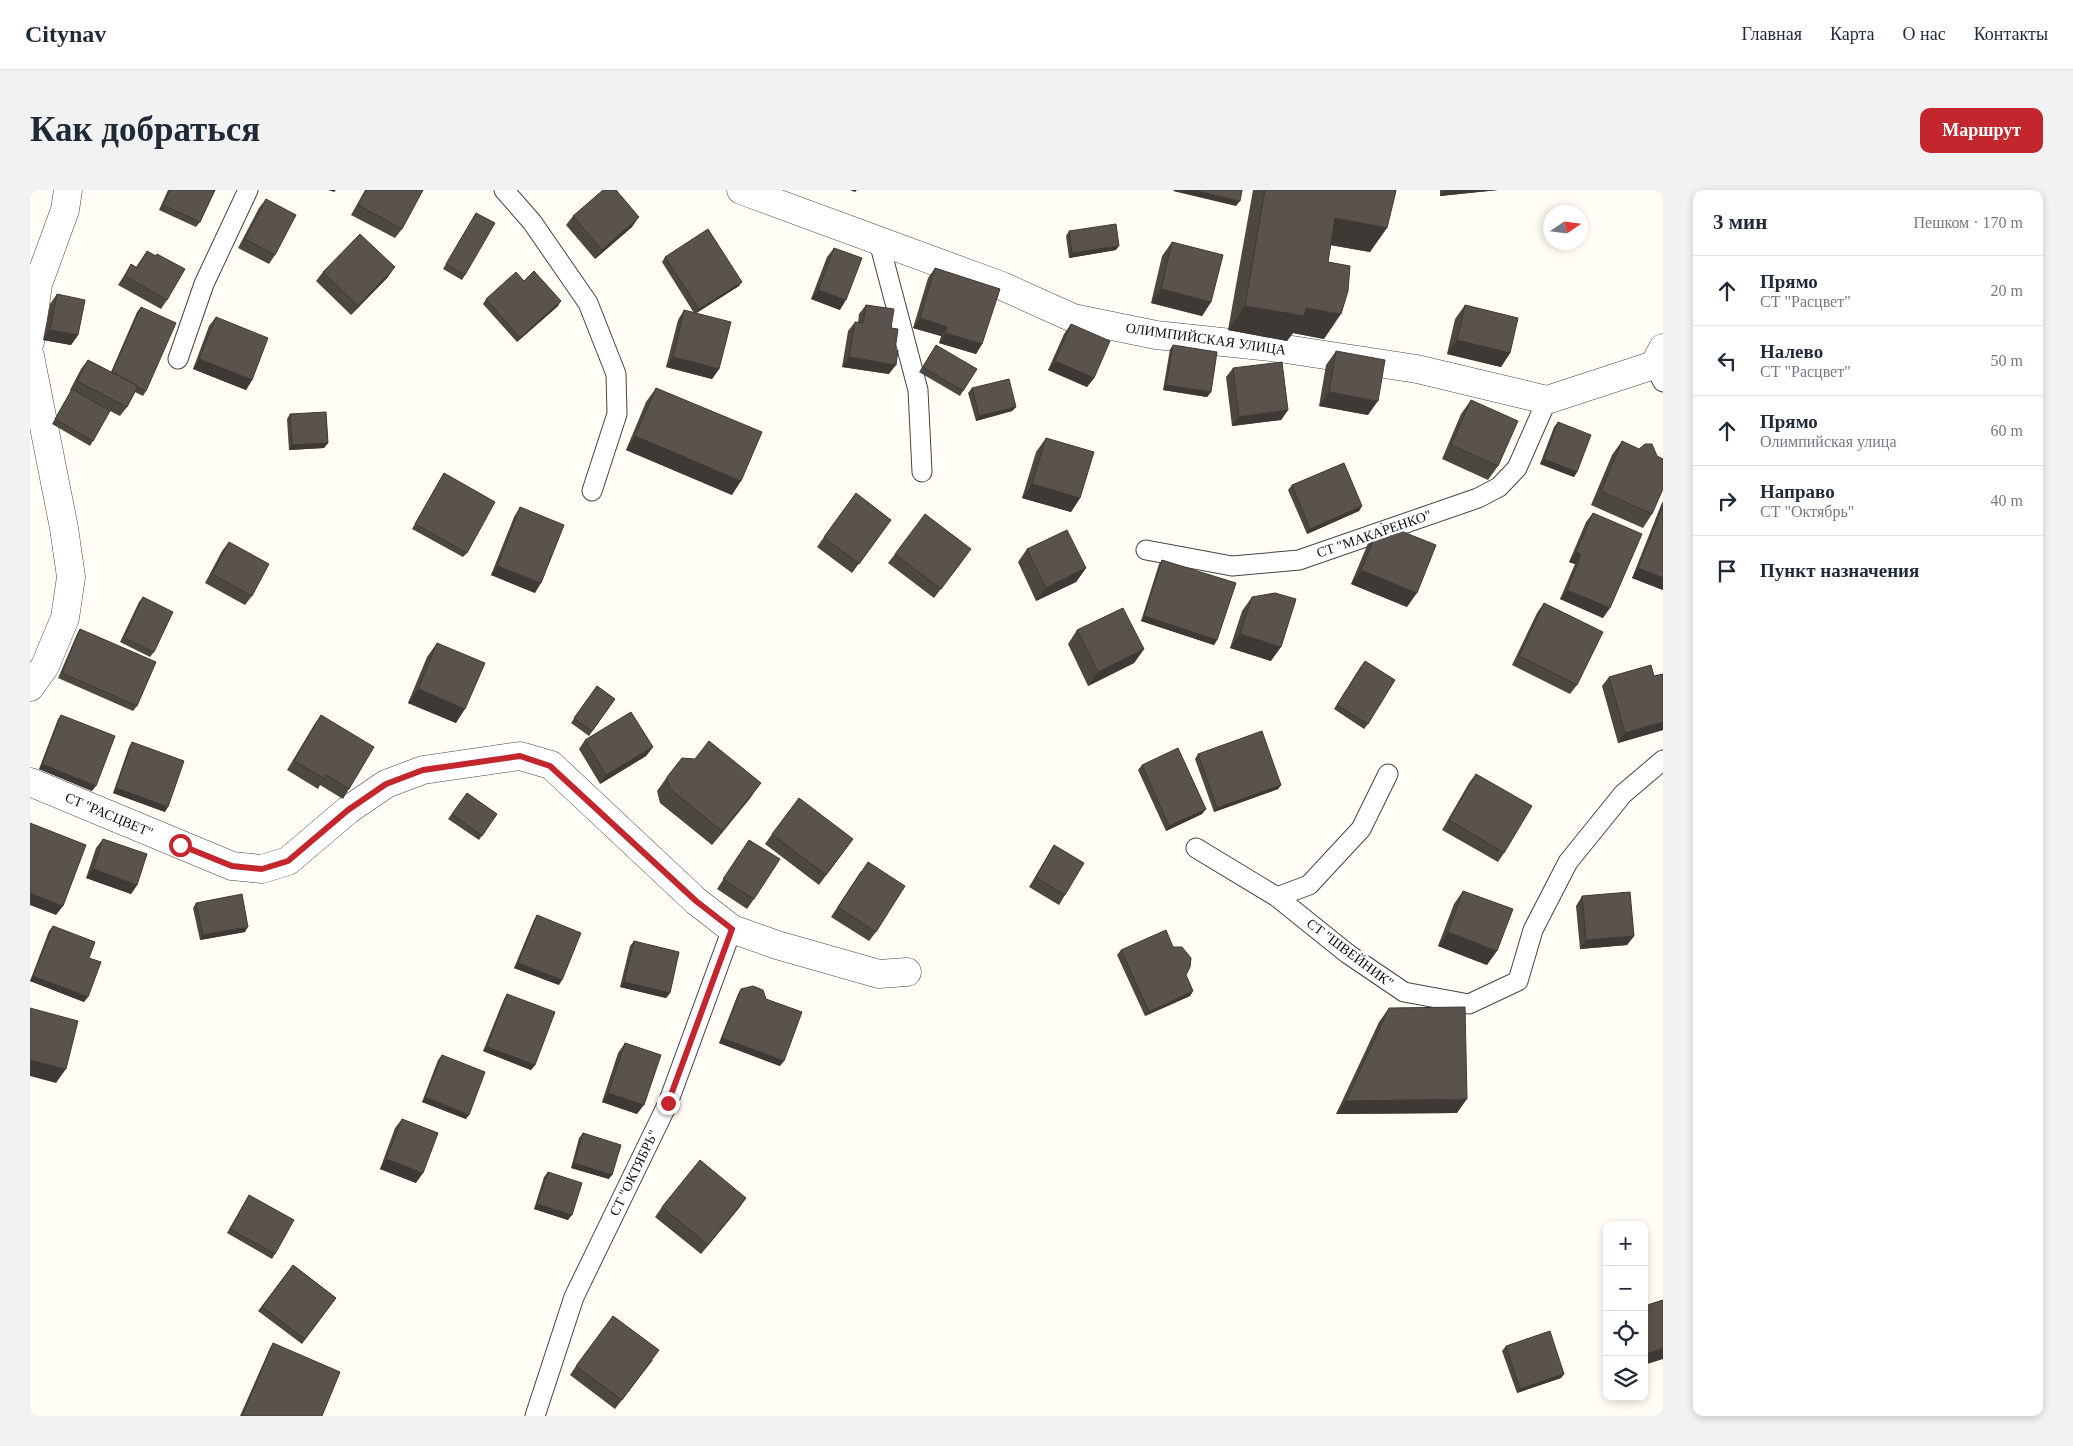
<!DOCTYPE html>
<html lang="ru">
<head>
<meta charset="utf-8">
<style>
	:root { --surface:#fff; --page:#f2f2f3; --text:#1f2937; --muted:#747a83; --line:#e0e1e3; --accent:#c4262e }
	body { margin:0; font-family:Georgia,serif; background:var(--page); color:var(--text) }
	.controls { position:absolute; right:15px; bottom:15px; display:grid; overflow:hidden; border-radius:10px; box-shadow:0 2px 8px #0003 }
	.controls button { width:45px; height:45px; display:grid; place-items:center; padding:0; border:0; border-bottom:1px solid var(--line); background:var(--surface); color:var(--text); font:25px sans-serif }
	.compass { position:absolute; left:1513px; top:15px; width:45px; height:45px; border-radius:50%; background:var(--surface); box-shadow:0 2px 8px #0003; rotate:77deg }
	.stop { position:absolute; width:15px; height:15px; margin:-11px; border:4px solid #c4262e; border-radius:50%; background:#fff }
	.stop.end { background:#c4262e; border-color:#fff; box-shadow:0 1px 5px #0008 }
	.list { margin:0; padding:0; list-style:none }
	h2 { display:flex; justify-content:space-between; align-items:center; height:65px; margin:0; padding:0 20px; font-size:21px }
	h2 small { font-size:16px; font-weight:400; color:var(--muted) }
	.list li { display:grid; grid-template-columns:32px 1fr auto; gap:15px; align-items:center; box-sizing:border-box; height:70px; padding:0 20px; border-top:1px solid var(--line) }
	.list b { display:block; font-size:19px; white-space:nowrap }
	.list p { margin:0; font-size:16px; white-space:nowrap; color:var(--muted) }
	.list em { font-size:16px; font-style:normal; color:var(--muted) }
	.icon { flex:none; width:28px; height:28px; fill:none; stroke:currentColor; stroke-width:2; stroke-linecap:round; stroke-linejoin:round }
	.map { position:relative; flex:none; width:1633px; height:1226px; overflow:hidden; border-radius:10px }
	header { display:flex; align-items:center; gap:30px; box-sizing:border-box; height:70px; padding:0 25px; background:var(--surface); border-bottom:1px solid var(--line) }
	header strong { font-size:24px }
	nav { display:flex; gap:28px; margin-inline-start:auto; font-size:18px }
	.intro { display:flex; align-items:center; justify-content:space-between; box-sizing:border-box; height:120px; padding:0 30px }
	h1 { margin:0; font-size:35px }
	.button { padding:12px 22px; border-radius:10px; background:var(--accent); color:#fff; font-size:18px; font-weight:700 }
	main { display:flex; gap:30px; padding:0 30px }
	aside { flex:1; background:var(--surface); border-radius:10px; box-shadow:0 2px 8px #0003 }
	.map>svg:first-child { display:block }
</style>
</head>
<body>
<header>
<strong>Citynav</strong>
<nav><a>Главная</a><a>Карта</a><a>О нас</a><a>Контакты</a></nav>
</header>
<div class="intro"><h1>Как добраться</h1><a class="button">Маршрут</a></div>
<main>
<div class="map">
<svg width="1633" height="1226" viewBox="0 0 1633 1226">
	<rect width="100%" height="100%" fill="#fffdf5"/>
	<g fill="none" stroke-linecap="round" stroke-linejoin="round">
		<defs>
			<path id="service" d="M474 0 502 32 558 113 586 184 587 224 562 301
				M849 52 888 200 892 282
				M148 169 174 94 218 0
				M1624 175 1633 192
				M1116 360 1202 376 1269 370 1448 308 1469 297 1487 278 1517 210
				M1166 658 1247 707 1318 764 1374 802 1439 814 1488 791 1503 740 1538 672 1593 604 1633 570
				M1247 707 1279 695 1331 639 1358 584
				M505 1226 544 1107 638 913 702 739"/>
			<path id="minor" d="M711 0 972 96 1043 128 1126 145 1249 158 1387 179 1517 210 1624 175 1633 158
				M0 152 8 94 35 20 38 0
				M0 166 34 338 41 387 35 428 15 476 0 497
				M0 592 202 676 232 679 258 671 318 620 356 594 393 580 490 566 521 575 666 711 702 739 747 755 849 784 877 782"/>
		</defs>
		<use href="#service" stroke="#444" stroke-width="21"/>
		<use href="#minor" stroke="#444" stroke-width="29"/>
		<use href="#service" stroke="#fff" stroke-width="19"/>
		<use href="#minor" stroke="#fff" stroke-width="28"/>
	</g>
	<path fill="#4d4742" d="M138 0H185L170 32 166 37 129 20Z
		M335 0H393L372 39 365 48 321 25Z
		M1223 0H1366L1340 62 1301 55 1298 72 1294 149 1263 143 1257 151 1198 140Z
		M1410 0H1468L1410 6Z
		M236 9 245 65 239 74 208 58 229 18Z
		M446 23 435 85 432 90 413 79Z
		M543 26 602 37 565 69 536 35Z
		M1039 41 1086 60 1039 68 1036 46Z
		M1142 52 1181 112 1172 126 1121 113 1132 66Z
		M804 58 810 120 781 109 797 67Z
		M117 61 137 110 131 119 88 95 95 84 101 74 106 77Z
		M635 67 709 96 666 123 689 179 682 189 636 177 648 130 654 120 664 123 632 72Z
		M905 78 952 154 946 164 909 153 911 146 883 138 898 88Z
		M293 82 358 87 321 125 286 91Z
		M494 91 528 116 487 152 453 114 456 109Z
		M27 104 48 145 41 155 13 150 20 114Z
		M836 115 861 138 859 184 812 177 818 141 825 132 828 133 829 124Z
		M1435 115 1480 163 1471 177 1417 164 1425 129Z
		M111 117 116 201 113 206 105 202 97 217 90 226 74 218 63 251 60 256 22 234 41 201 40 200 51 179 58 170 81 182 107 122Z
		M186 127 222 190 216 200 163 179 179 136Z
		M1041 134 1064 188 1057 197 1018 180 1034 144Z
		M906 155 933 201 930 206 889 182Z
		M1143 155 1181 202 1177 207 1133 200 1140 159Z
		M1306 161 1338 225 1289 216 1296 175Z
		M1203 178 1258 220 1251 230 1202 236 1196 187Z
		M626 198 702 305 596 260 616 212Z
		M942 198 986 217 982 221 946 231 938 203Z
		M1441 210 1468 276 1458 290 1412 269 1431 224Z
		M260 224 298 253 294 258 259 260 257 229Z
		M1528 232 1547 282 1544 287 1510 274 1524 237Z
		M1016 248 1050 308 1041 322 992 308 1006 262Z
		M1592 251 1622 324 1613 338 1561 315 1582 265Z
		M414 283 437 363 433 367 382 339Z
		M1262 295 1332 316 1329 321 1277 344 1258 300Z
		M1633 311V400L1602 388 1631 315Z
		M490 317 505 403 461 385 484 327Z
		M1563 323 1573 428 1530 409 1545 374 1539 372 1556 332Z
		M861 330 822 383 787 357 794 347Z
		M1351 333 1377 417 1321 394 1341 346Z
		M199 352 222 406 215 415 175 393 192 361Z
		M997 359 1056 378 1046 392 1006 411 988 372Z
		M865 364 934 369 904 408 858 373Z
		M1132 370 1187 450 1184 455 1111 431 1129 374Z
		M113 407 124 462 120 467 90 452 109 412Z
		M1222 407 1241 471 1200 458 1212 421Z
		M1514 413 1547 495 1540 504 1482 475 1507 423Z
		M50 439 107 516 103 521 28 488 47 444Z
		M1047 440 1114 459 1104 473 1058 496 1038 454Z
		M407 453 426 533 378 513 397 467Z
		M1331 476 1338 534 1334 539 1304 519Z
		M1633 484V540L1588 553 1572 496 1579 487 1624 486Z
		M567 496 585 509 559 546 541 533Z
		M31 525 62 601 9 579 28 529Z
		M291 525 319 599 313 609 290 595 288 599 257 580 284 535Z
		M555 550 623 557 616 566 570 594 549 559Z
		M102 552 135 622 83 603 99 557Z
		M1168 564 1251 595 1248 599 1184 622 1165 569Z
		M1112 575 1176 619 1172 624 1136 641 1108 580Z
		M1446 584 1474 663 1468 672 1412 640 1439 593Z
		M637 587 721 607 682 655 630 613 627 601Z
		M437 603 467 624 449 650 418 629Z
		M742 644 823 649 789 695 735 654Z
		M73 649 107 695 101 704 56 688 66 658Z
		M1024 655 1035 705 1029 715 999 697 1018 665Z
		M713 659 724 709 717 719 687 699Z
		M831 681 846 742 839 751 801 727Z
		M1433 701 1457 775 1408 756 1424 714Z
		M1552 706 1604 746 1597 755 1550 759 1546 716Z
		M166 713 215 742 170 750 163 718Z
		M507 725 529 795 484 778 504 730Z
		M23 736 59 768 54 812 0 791 19 741Z
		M604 751 640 803 636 808 590 797 600 756Z
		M1143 757 1163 801 1160 806 1115 826 1087 765 1091 760Z
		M711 799 750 876 689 853 708 804Z
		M477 804 505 875 501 880 453 861 474 809Z
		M1359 818 1427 923 1306 924 1349 832Z
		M595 853 607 924 572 912 588 863Z
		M412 865 436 929 392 912 408 870Z
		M372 929 386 993 350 979 365 938Z
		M553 943 579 989 541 978 549 948Z
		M518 982 538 1030 504 1019 514 987Z
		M219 1005 245 1064 242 1069 197 1043Z
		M716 1008 709 1018 671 1064 625 1027 632 1017Z
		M263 1075 306 1108 272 1154 228 1121Z
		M243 1153 292 1226H210L240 1158Z
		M1476 1156 1534 1184 1531 1188 1487 1203 1472 1161Z
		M623 1170 585 1219 540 1185 546 1176Z"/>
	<path fill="#3f3936" d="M298 0H306L304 2Z
		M820 0H827L825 2Z
		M1144 0H1164L1210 11 1206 16 1143 1Z
		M1422 0H1468L1410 6 1414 1Z
		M609 27 602 37 565 69 572 60Z
		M1305 28 1357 38 1340 62 1288 53Z
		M1089 56 1086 60 1039 68 1042 63Z
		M365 77 358 87 321 125 328 116Z
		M712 92 709 96 665 124 669 119Z
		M1131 99 1181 112 1172 126 1121 113Z
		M788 100 816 110 810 120 781 109Z
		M531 111 528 116 487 152 490 148Z
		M1215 116 1276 118 1311 124 1294 149 1263 143 1257 151 1198 140Z
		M890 128 917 137 911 146 883 138Z
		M20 140 48 145 41 155 13 150Z
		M915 143 952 154 946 164 909 153Z
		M1427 150 1480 163 1471 177 1417 164Z
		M643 167 689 179 682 189 636 177Z
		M819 167 866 175 859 184 812 177Z
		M169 169 222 190 216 200 163 179Z
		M1025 171 1064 188 1057 197 1018 180Z
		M1136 195 1181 202 1177 207 1133 200Z
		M1299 202 1348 211 1338 225 1289 216Z
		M986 217 982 221 946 231 949 226Z
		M1258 220 1251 230 1202 236 1209 227Z
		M605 246 711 291 702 305 596 260Z
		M298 253 294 258 259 260 262 255Z
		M1514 269 1547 282 1544 287 1510 274Z
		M1002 294 1050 308 1041 322 992 308Z
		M1332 316 1329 321 1277 344 1280 339Z
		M1546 362 1551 365 1545 374 1539 372Z
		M467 376 511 393 505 403 461 385Z
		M1056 378 1046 392 1006 411 1016 398Z
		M1608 378 1633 388V400L1602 388Z
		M1331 380 1387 403 1377 417 1321 394Z
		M1537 400 1580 418 1573 428 1530 409Z
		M1114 426 1187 450 1184 455 1111 431Z
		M1210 444 1251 457 1241 471 1200 458Z
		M1114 459 1104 473 1058 496 1068 482Z
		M388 499 435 519 426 533 378 513Z
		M1633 532V540L1588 553 1595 543Z
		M623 557 616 566 570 594 576 585Z
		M12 574 66 596 62 601 9 579Z
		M731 593 721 607 682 655 692 641Z
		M1251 595 1248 599 1184 622 1187 618Z
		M86 598 138 617 135 622 83 603Z
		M1176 619 1172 624 1136 641 1139 636Z
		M63 679 107 695 101 704 56 688Z
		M0 703 33 716 26 725 0 715Z
		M218 737 215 742 170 750 173 745Z
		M1418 742 1467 761 1457 775 1408 756Z
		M1604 746 1597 755 1550 759 1556 750Z
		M488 773 532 790 529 795 484 778Z
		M3 786 58 807 54 812 0 791Z
		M594 792 640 803 636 808 590 797Z
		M1163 801 1160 806 1115 826 1119 822Z
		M692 848 754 871 750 876 689 853Z
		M457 857 505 875 501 880 453 861Z
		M0 870 36 879 26 893 0 886Z
		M578 903 614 915 607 924 572 912Z
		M395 907 439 925 436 929 392 912Z
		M1437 909 1427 923 1306 924 1316 911Z
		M356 969 393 983 386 993 350 979Z
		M544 973 582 985 579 989 541 978Z
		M716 1008 709 1018 671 1064 678 1055Z
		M507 1014 542 1025 538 1030 504 1019Z
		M1633 1158V1169L1614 1175V1166L1616 1164Z
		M1534 1184 1531 1188 1487 1203 1490 1199Z"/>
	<path fill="#5a524d" stroke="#3f3936" d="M140 0H185L170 32 133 15Z
		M336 0H393L372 39 328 15Z
		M573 0H586L609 27 572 60 543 26Z
		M1164 0H1212L1210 11Z
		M1235 0H1366L1365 5 1357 38 1305 28 1298 72 1320 76 1318 101 1311 124 1276 118 1274 126 1215 116Z
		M236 9 266 25 245 65 215 49Z
		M446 23 465 33 435 85 416 74Z
		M1086 34 1089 56 1042 63 1039 41Z
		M678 39 712 92 669 119 635 67Z
		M330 44 365 77 328 116 293 82Z
		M1142 52 1193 65 1181 112 1131 99Z
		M804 58 832 68 816 110 788 100Z
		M117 61 126 66 127 64 155 79 137 110 95 86 101 74 107 78Z
		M905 78 970 99 952 154 915 143 917 137 890 128Z
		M504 81 531 111 490 148 456 109 486 82 494 91Z
		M27 104 55 110 48 145 20 140Z
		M836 115 864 119 861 138 868 139 865 160H868L866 175 819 167 825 132 833 133Z
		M1435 115 1488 128 1480 163 1427 150Z
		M111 117 146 133 116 201 107 197 108 196 82 182Z
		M654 120 701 132 689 179 643 167Z
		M186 127 238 148 222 190 169 169Z
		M1041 134 1080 151 1064 188 1025 171Z
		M906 155 947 179 933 201 893 177Z
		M1143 155 1187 162 1181 202 1136 195Z
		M1306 161 1355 170 1348 211 1299 202Z
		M58 170 108 196 97 217 47 191Z
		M1252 172 1258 220 1209 227 1203 178Z
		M979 189 986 217 949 226 942 198Z
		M626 198 732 242 711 291 605 246Z
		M42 199 80 221 63 251 25 229Z
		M1441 210 1488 231 1468 276 1421 255Z
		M296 222 298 253 262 255 260 224Z
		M1528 232 1561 245 1547 282 1514 269Z
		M1016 248 1064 262 1050 308 1002 294Z
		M1592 251 1609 259 1615 254H1622L1627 266 1633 269V299L1622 324 1571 301Z
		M1314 273 1332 316 1280 339 1262 295Z
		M414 283 465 312 437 363 385 334Z
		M826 303 861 330 829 374 794 347Z
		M1633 316V388L1608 378Z
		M490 317 534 335 511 393 467 376Z
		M1563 323 1612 344 1580 418 1537 400 1551 365 1546 362Z
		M895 324 941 359 911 399 865 364Z
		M1351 333 1406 355 1387 403 1331 380Z
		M1037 340 1056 378 1016 398 997 359Z
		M199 352 239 374 222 406 182 384Z
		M1132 370 1206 393 1187 450 1114 426Z
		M1245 403 1266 409 1251 457 1210 444 1222 407Z
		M113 407 143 422 124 462 94 448Z
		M1514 413 1573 442 1547 495 1489 466Z
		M1093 418 1114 459 1068 482 1047 440Z
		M50 439 126 472 107 516 32 483Z
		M407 453 455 473 435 519 388 499Z
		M1335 471 1365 490 1338 534 1307 515Z
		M1621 475 1624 486 1633 484V532L1595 543 1579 487Z
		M567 496 585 509 562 541 544 528Z
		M601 522 623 557 576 585 555 550Z
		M31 525 85 546 66 596 12 574Z
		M291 525 344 557 319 599 296 585 295 589 264 571Z
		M1232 541 1251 595 1187 618 1168 564Z
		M679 551 731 593 692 641 640 599 637 587 652 568 665 569Z
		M102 552 154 571 138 617 86 598Z
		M1148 558 1176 619 1139 636 1112 575Z
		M1446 584 1502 616 1474 663 1419 630Z
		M437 603 467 624 452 646 422 624Z
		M769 608 823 649 796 685 742 644Z
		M0 633 56 655 33 716 0 703Z
		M73 649 117 664 107 695 63 679Z
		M719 650 750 669 724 709 693 689Z
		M1024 655 1054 673 1035 705 1006 687Z
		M838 672 875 696 846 742 808 717Z
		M1433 701 1483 719 1467 761 1418 742Z
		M1600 702 1604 746 1556 750 1552 706Z
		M212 704 218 737 173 745 166 713Z
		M507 725 551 743 532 790 488 773Z
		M23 736 65 752 59 768 71 772 58 807 3 786Z
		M1136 740 1143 757H1152L1161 768 1160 777 1156 785 1163 801 1119 822 1091 760Z
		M604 751 649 762 640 803 594 792Z
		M723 796 733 800 736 809 772 822 754 871 692 848 711 799Z
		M477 804 525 822 505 875 457 857Z
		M1435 817 1437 909 1316 911 1359 818Z
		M0 818 48 831 36 879 0 870Z
		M595 853 631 865 614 915 578 903Z
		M412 865 455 882 439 925 395 907Z
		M372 929 408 943 393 983 356 969Z
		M553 943 591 955 582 985 544 973Z
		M670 970 716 1008 678 1055 632 1017Z
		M518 982 552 993 542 1025 507 1014Z
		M219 1005 264 1030 245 1064 200 1039Z
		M263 1075 306 1108 275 1149 232 1117Z
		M1633 1110V1158L1616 1164 1614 1159V1116Z
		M583 1126 629 1160 592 1210 546 1176Z
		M1520 1141 1534 1184 1490 1199 1476 1156Z
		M243 1153 310 1182 292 1226H212Z"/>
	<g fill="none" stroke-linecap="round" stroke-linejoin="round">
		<path stroke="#c4262e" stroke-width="6" d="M150 655 202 676 232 679 258 671 318 620 356 594 393 580 490 566 520 576 666 711 702 739 638 913"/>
	</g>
	<g text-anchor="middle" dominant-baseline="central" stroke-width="5" stroke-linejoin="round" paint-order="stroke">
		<g font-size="14" fill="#111" stroke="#fff">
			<text transform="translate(1176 149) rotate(8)">ОЛИМПИЙСКАЯ УЛИЦА</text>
			<text transform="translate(1344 344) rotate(-19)">СТ "МАКАРЕНКО"</text>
			<text transform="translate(79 625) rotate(23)">СТ "РАСЦВЕТ"</text>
			<text transform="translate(1320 763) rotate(37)">СТ "ШВЕЙНИК"</text>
			<text transform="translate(604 983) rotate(-64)">СТ "ОКТЯБРЬ"</text>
		</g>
	</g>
</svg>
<div class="controls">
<button>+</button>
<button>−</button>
<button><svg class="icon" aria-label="locate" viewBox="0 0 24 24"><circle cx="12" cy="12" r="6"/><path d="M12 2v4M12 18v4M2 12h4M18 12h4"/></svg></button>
<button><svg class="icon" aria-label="layers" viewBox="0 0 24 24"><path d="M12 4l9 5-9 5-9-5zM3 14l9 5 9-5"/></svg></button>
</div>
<svg class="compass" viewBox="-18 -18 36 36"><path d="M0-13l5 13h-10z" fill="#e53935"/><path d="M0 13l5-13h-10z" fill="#747a83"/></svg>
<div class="stop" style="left:150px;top:655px"></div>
<div class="stop end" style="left:638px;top:913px"></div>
</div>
<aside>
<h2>3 мин<small>Пешком · 170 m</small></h2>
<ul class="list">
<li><svg class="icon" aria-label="ahead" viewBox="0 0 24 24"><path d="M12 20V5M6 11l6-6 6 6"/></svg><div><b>Прямо</b><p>СТ &quot;Расцвет&quot;</p></div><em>20 m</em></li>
<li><svg class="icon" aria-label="left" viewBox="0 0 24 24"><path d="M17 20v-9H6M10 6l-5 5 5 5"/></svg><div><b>Налево</b><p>СТ &quot;Расцвет&quot;</p></div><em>50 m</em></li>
<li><svg class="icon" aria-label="ahead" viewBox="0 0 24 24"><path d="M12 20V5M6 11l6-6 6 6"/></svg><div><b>Прямо</b><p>Олимпийская улица</p></div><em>60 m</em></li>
<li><svg class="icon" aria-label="right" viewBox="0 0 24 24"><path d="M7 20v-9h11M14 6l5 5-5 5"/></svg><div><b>Направо</b><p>СТ &quot;Октябрь&quot;</p></div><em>40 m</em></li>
<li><svg class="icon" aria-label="arrive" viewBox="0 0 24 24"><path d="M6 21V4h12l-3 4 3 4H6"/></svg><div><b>Пункт назначения</b></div></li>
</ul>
</aside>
</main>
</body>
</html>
